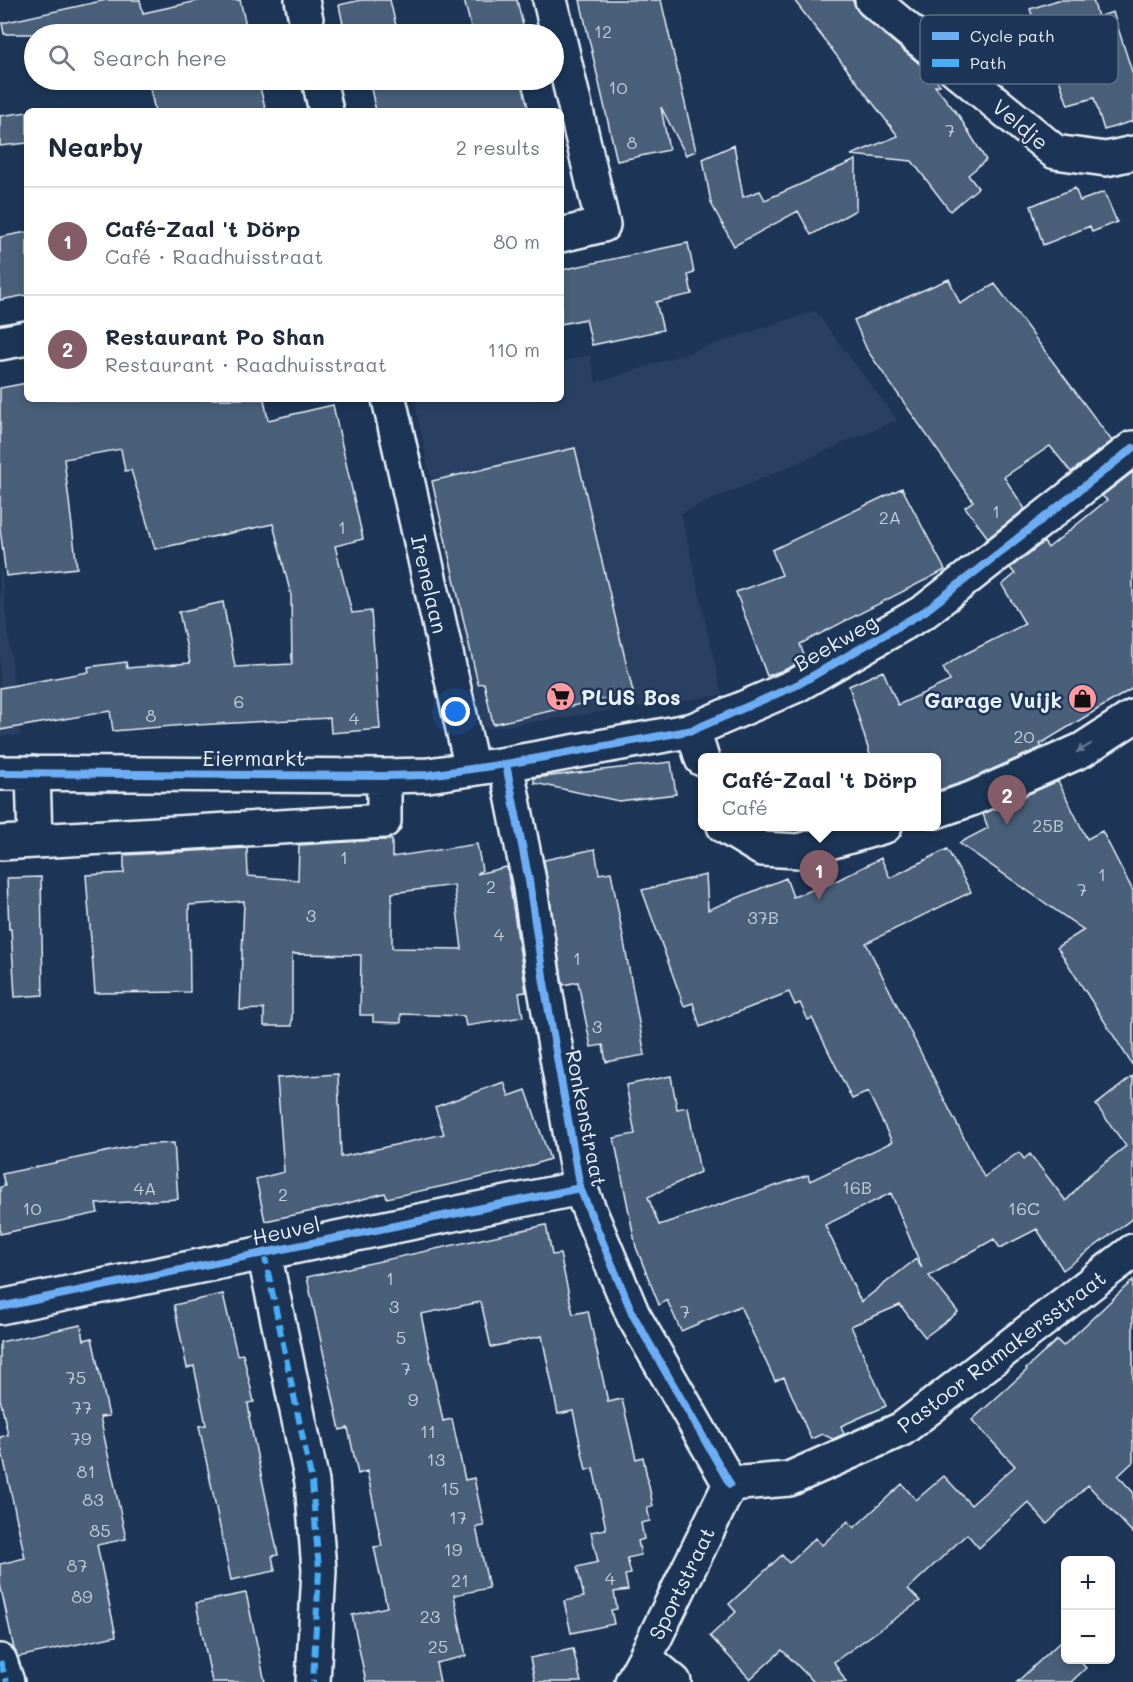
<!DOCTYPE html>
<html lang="en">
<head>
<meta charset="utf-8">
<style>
	:root { --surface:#fff; --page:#f6f6f7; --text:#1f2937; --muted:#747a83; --line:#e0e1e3; --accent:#845c67 }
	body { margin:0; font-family:Mali,sans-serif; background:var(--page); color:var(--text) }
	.controls { position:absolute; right:18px; bottom:18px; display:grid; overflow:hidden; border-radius:9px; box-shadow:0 3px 9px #0003 }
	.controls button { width:54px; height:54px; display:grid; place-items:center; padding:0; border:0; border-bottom:2px solid var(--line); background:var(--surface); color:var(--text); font:30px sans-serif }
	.you { position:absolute; left:456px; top:712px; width:21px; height:21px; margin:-15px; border:4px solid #fff; border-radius:50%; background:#1a73e8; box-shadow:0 0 0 9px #1a73e833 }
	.badge { display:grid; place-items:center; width:39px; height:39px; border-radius:50%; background:var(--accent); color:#fff; font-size:20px; font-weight:700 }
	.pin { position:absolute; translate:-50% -50px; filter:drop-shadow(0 2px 3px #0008) }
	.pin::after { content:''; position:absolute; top:32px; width:21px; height:18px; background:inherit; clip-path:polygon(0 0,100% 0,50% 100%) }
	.popup { position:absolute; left:698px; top:753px; width:243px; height:78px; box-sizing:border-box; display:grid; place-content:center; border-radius:9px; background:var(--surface); filter:drop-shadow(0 2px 4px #0005); font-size:20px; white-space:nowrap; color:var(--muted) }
	.popup b { font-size:22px; color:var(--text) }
	.popup::after { content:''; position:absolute; left:50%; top:100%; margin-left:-12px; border:12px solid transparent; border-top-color:var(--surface) }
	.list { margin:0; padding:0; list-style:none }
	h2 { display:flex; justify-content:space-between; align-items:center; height:78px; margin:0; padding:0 24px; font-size:26px }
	h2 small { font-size:20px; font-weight:400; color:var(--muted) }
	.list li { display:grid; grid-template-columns:39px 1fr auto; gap:18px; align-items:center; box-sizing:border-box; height:108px; padding:0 24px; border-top:2px solid var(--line) }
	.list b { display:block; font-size:22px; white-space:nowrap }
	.list p { margin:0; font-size:20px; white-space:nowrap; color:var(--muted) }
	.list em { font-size:20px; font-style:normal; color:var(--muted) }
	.icon { flex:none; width:33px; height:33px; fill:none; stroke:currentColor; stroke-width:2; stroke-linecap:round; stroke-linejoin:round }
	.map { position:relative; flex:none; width:1133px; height:1682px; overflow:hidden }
	.search { position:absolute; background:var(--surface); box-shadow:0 3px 9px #0003; left:24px; top:24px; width:540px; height:66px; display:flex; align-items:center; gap:15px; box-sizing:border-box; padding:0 21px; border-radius:33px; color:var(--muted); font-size:22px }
	.panel { position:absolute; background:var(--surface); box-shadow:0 3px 9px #0003; left:24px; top:108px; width:540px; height:294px; border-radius:9px }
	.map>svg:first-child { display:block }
</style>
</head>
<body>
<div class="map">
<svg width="1133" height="1682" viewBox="0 0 1133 1682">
	<rect width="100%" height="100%" fill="#1d3557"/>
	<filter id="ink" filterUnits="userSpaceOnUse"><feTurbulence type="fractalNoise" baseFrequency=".0167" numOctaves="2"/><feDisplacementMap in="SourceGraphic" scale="12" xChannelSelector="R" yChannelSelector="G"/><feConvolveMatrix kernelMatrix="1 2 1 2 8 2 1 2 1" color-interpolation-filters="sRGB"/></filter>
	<g filter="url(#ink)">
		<path fill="#2a4162" d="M815 311 897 420 681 513 722 695 483 729 414 399H561V362L590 355 596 383Z
			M0 562 20 735 0 736Z"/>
		<path fill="#495e7a" stroke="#e8f1f8" stroke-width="1.5" fill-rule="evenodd" d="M106 0H140L143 13 202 0H240L248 34H4L2 23Z
			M361 0H390L398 34H345L339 5Z
			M464 0H517L525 34H473Z
			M580 0H661L696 151 686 155 661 107 669 150 617 161Z
			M794 0H852L860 14 929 72 940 85 935 86 959 116 986 160 968 175 978 188 950 211 912 161 851 155 898 136Z
			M1058 0H1093L1098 17 1113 12 1133 75V121L1104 130 1094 98 1068 105 1050 54 1000 68 989 36 1034 21 1030 9Z
			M167 80H258L266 111H155L149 84Z
			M369 80H521L529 111H376Z
			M27 112V143L0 146V116Z
			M734 145 743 197 760 191 765 200 856 160V210L811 235 798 211 734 246 711 203 703 159Z
			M1075 188 1080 201 1104 192 1117 222 1092 232 1090 226 1043 245 1031 206Z
			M27 232V295L0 300V237Z
			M688 243 694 273 688 275 692 294 656 302 663 330 592 345 586 319 561 324V270Z
			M949 279 960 304 995 284 1112 441 1071 472 1050 446 1004 477 1025 509 988 538 965 507 973 501 867 350 854 320Z
			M27 383V399H264L268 420 333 405 363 539 335 546 352 613 371 611 380 729 331 733 330 718 197 725V724L113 731 110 711 0 730V688L89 672 88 667 126 662 127 668 190 663 179 612 223 602 235 667 292 664 291 595 273 524 155 549 131 470 125 471 121 449 64 459 77 568 6 576 0 528V388Z
			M575 448 633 692 493 724 484 683 478 684 432 481Z
			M1133 472V688L1040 744 1042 747 964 782 936 791V758H871L849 686 883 671 898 705 950 681 943 668 959 657 1025 624 1002 585 1015 574 1010 568 1044 542 1048 548 1107 500 1102 496Z
			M902 488 945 570 800 644 805 659 789 668 767 676 736 592 782 575 772 550Z
			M671 762 676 794 619 801 534 783V778Z
			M1058 781 1087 839 1102 831 1133 891V1066L1057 947 1084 930 959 843 988 828 983 814Z
			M377 840H392V857L477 844 482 870 477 874 507 867 526 992 519 993 523 1017 466 1026 464 1016 401 1014V1023L373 1022V1015H360L361 955 292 954V1026H264V1009L240 1010 244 901 189 905 190 992 95 993 86 875 124 873V855L247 848 248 876 298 880 299 845ZM454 885 462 949 392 948V893Z
			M595 849 599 874 611 872 645 1055 606 1062 603 1045 591 1047 578 982 563 985 544 860Z
			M947 849 971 892 866 943 940 1091 984 1177 1019 1152 1024 1159 1030 1154 1066 1201 1088 1176 1126 1146 1096 1105 1133 1076V1218L1063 1270 1037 1229 1000 1248 994 1239 929 1276 958 1312 925 1337 900 1305 851 1326 886 1406 841 1426 844 1434 833 1439 822 1434 811 1439 784 1377 775 1381 740 1306 681 1331 667 1300 659 1305 636 1247 614 1138 635 1134 626 1085 671 1076 677 1109 688 1107 700 1172 648 1197 659 1225 808 1175 810 1181 892 1142 868 1092 852 1099 812 1018 808 1020 800 1003 795 1005 789 992 700 1027 693 1003 684 1006 642 890 706 875 708 910 786 878 793 897 836 881 881 858 890 878ZM891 1193 922 1268 916 1259 861 1302 825 1225Z
			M41 877 43 995 15 997 11 929H9L7 878Z
			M338 1074 341 1157 444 1134 435 1107 504 1082 509 1096 526 1090 550 1159 514 1171 513 1170 453 1184 387 1198 385 1193 341 1205 265 1221 256 1179 284 1172 277 1078Z
			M174 1143 178 1199 96 1204 98 1213 0 1234V1187L5 1186 2 1174 138 1145Z
			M546 1225 552 1255 560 1254 573 1314 588 1311 608 1402 622 1399 636 1459 643 1457 653 1506 647 1507 650 1521 641 1523 644 1539 638 1541 641 1555 627 1558 631 1574 625 1575 628 1590 614 1592 617 1609 611 1610 614 1624 571 1633 564 1601 584 1597 577 1567 598 1562 591 1532 606 1529 593 1468 586 1470 573 1411 558 1414 542 1336 491 1347 481 1302 421 1314 443 1421 452 1419 465 1480 474 1478 484 1526 476 1527 489 1588 454 1595 466 1656 436 1663 440 1682H366L352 1615 387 1607 374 1547 382 1546 367 1471 358 1474 348 1428 340 1430 307 1277Z
			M1133 1280V1462L1118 1476 1133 1492V1533L1088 1485 1047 1524 1028 1502 979 1548 967 1534 908 1589 920 1601 834 1662 846 1682H814L782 1650 750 1679 710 1636 736 1612 729 1604 782 1555 789 1563 815 1538 822 1545 848 1521 854 1528 902 1484 916 1500 944 1476 971 1505 1015 1466 972 1420 1027 1370 1026 1369 1057 1340 1063 1346Z
			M223 1294 237 1355 243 1354 254 1402 248 1403 250 1417H249L278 1555 272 1556 275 1571 231 1580 199 1426 206 1425 194 1366 187 1368 174 1305Z
			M81 1325 84 1340 92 1338 109 1416 100 1417 126 1539 97 1545 116 1636 18 1657 14 1649 0 1584V1564L25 1558 0 1442V1437L8 1435 0 1398V1342Z
			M246 1593 265 1682H212L196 1603Z
			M1061 1641 1065 1646V1659H1078L1086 1668 1071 1682H1017Z
			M573 1649 581 1682H535L530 1658Z"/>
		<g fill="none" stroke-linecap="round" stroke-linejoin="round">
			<defs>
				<path id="minor" d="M302 0 309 34
					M550 0 603 225 561 235
					M872 0 1055 152 1106 159 1133 153
					M319 80 326 111
					M0 343 27 338
					M389 399 472 769
					M693 730 702 759
					M506 764 529 881 544 983 580 1188 633 1315 730 1484
					M0 773 384 776 428 775 506 764 693 730 797 685 925 611 1133 448
					M33 773 35 840
					M936 811 971 799 1082 750 1133 717
					M724 826 762 849 799 851 885 826
					M0 843 384 821V776
					M264 1253 312 1482 319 1570 313 1682
					M0 1307 580 1188
					M730 1484 789 1479 902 1429 1133 1251
					M645 1658 674 1682
					M0 1661 7 1682
					M632 1682 645 1658 730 1484"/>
			</defs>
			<use href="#minor" stroke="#e8f1f8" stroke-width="38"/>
			<use href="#minor" stroke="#1d3557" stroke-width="33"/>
			<path stroke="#49aef6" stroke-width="6" stroke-dasharray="12 6" stroke-linecap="butt" d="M264 1253 312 1482 319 1570 313 1682
				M0 1661 7 1682"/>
			<defs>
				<path id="cycleway" d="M506 764 529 881 544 983 580 1188 633 1315 730 1484
					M0 773 384 776 428 775 506 764 693 730 797 685 925 611 1133 448
					M0 1307 580 1188"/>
			</defs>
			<use href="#cycleway" stroke="#1d3557" stroke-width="11"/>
			<use href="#cycleway" stroke="#6dadf4" stroke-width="8"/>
		</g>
		<defs><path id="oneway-solid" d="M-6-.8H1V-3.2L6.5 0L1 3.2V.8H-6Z" transform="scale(1.5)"/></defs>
		<use fill="#64778f" href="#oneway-solid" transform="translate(1084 748) rotate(150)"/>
	</g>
	<defs>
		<symbol id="supermarket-disc" viewBox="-11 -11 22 22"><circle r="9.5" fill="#ff9aa2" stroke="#1d3557"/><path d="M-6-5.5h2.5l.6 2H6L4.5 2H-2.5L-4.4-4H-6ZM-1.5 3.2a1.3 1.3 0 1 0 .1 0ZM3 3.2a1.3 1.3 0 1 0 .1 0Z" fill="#111"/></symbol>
		<symbol id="shop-disc" viewBox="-11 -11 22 22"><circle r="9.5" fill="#ff9aa2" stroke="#1d3557"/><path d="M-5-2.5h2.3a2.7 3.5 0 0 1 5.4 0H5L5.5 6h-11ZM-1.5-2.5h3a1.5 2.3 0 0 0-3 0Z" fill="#111"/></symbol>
	</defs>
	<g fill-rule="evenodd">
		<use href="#supermarket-disc" x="544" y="680" width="33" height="33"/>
		<use href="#shop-disc" x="1066" y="682" width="33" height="33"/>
	</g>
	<g text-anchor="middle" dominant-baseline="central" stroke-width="5" stroke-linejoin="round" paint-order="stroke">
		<g font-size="18" fill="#c0ccd8">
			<text x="603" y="31">12</text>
			<text x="618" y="87">10</text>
			<text x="950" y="130">7</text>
			<text x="632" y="142">8</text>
			<text x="996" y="511">1</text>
			<text x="890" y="517">2A</text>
			<text x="342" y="527">1</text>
			<text x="239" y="701">6</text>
			<text x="151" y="715">8</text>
			<text x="354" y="718">4</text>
			<text x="1024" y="736">20</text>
			<text x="1048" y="825">25B</text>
			<text x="344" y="857">1</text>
			<text x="1102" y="874">1</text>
			<text x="491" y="886">2</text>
			<text x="1082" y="889">7</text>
			<text x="311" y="915">3</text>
			<text x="763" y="917">37B</text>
			<text x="499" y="934">4</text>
			<text x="577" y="958">1</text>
			<text x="597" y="1026">3</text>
			<text x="857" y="1187">16B</text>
			<text x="145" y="1188">4A</text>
			<text x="283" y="1194">2</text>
			<text x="32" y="1208">10</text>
			<text x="1024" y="1208">16C</text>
			<text x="390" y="1278">1</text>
			<text x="394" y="1306">3</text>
			<text x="685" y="1311">7</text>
			<text x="401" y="1337">5</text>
			<text x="406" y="1368">7</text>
			<text x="76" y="1377">75</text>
			<text x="413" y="1399">9</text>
			<text x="82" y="1407">77</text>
			<text x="428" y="1431">11</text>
			<text x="81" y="1438">79</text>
			<text x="436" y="1459">13</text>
			<text x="86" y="1471">81</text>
			<text x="450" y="1488">15</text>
			<text x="93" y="1499">83</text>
			<text x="458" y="1517">17</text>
			<text x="100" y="1530">85</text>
			<text x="453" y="1549">19</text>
			<text x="77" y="1565">87</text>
			<text x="610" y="1578">4</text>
			<text x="460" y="1580">21</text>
			<text x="82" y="1596">89</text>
			<text x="430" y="1616">23</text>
			<text x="438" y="1646">25</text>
		</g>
		<g font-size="21" fill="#e8f1f8" stroke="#1d3557">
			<text transform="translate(1021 124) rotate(40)">Veldje</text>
			<text transform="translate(430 584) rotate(77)">Irenelaan</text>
			<text transform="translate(835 642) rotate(-30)">Beekweg</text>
			<text x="254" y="757">Eiermarkt</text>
			<text transform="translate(587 1118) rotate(79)">Ronkenstraat</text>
			<text transform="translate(286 1230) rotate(-12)">Heuvel</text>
			<text transform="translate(1001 1351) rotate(-37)">Pastoor Ramakersstraat</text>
			<text transform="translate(681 1583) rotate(-64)">Sportstraat</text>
		</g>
		<g font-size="21" font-weight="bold" fill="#e8f1f8" stroke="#1d3557" text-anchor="start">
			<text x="581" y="696">PLUS Bos</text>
			<text x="1062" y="699" text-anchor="end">Garage Vuijk</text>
		</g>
	</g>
	<rect x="920" y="15" width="198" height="69" rx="9" fill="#1d3557" stroke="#5a6d87" stroke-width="1.5"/>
	<rect x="932" y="32" width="27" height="8" fill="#6dadf4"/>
	<rect x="932" y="59" width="27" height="8" fill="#49aef6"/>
	<g font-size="16" fill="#e8f1f8">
		<text x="970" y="42">Cycle path</text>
		<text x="970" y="69">Path</text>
	</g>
</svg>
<div class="controls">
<button>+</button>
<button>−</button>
</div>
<div class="you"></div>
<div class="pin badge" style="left:819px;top:900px">1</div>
<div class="popup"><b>Café-Zaal 't Dörp</b>Café</div>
<div class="pin badge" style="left:1007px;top:825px">2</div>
<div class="search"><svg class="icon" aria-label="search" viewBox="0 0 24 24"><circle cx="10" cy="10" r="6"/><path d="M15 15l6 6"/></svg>Search here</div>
<section class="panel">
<h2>Nearby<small>2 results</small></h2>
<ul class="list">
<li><span class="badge">1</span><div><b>Café-Zaal 't Dörp</b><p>Café · Raadhuisstraat</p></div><em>80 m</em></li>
<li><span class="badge">2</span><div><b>Restaurant Po Shan</b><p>Restaurant · Raadhuisstraat</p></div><em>110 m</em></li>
</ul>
</section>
</div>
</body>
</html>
